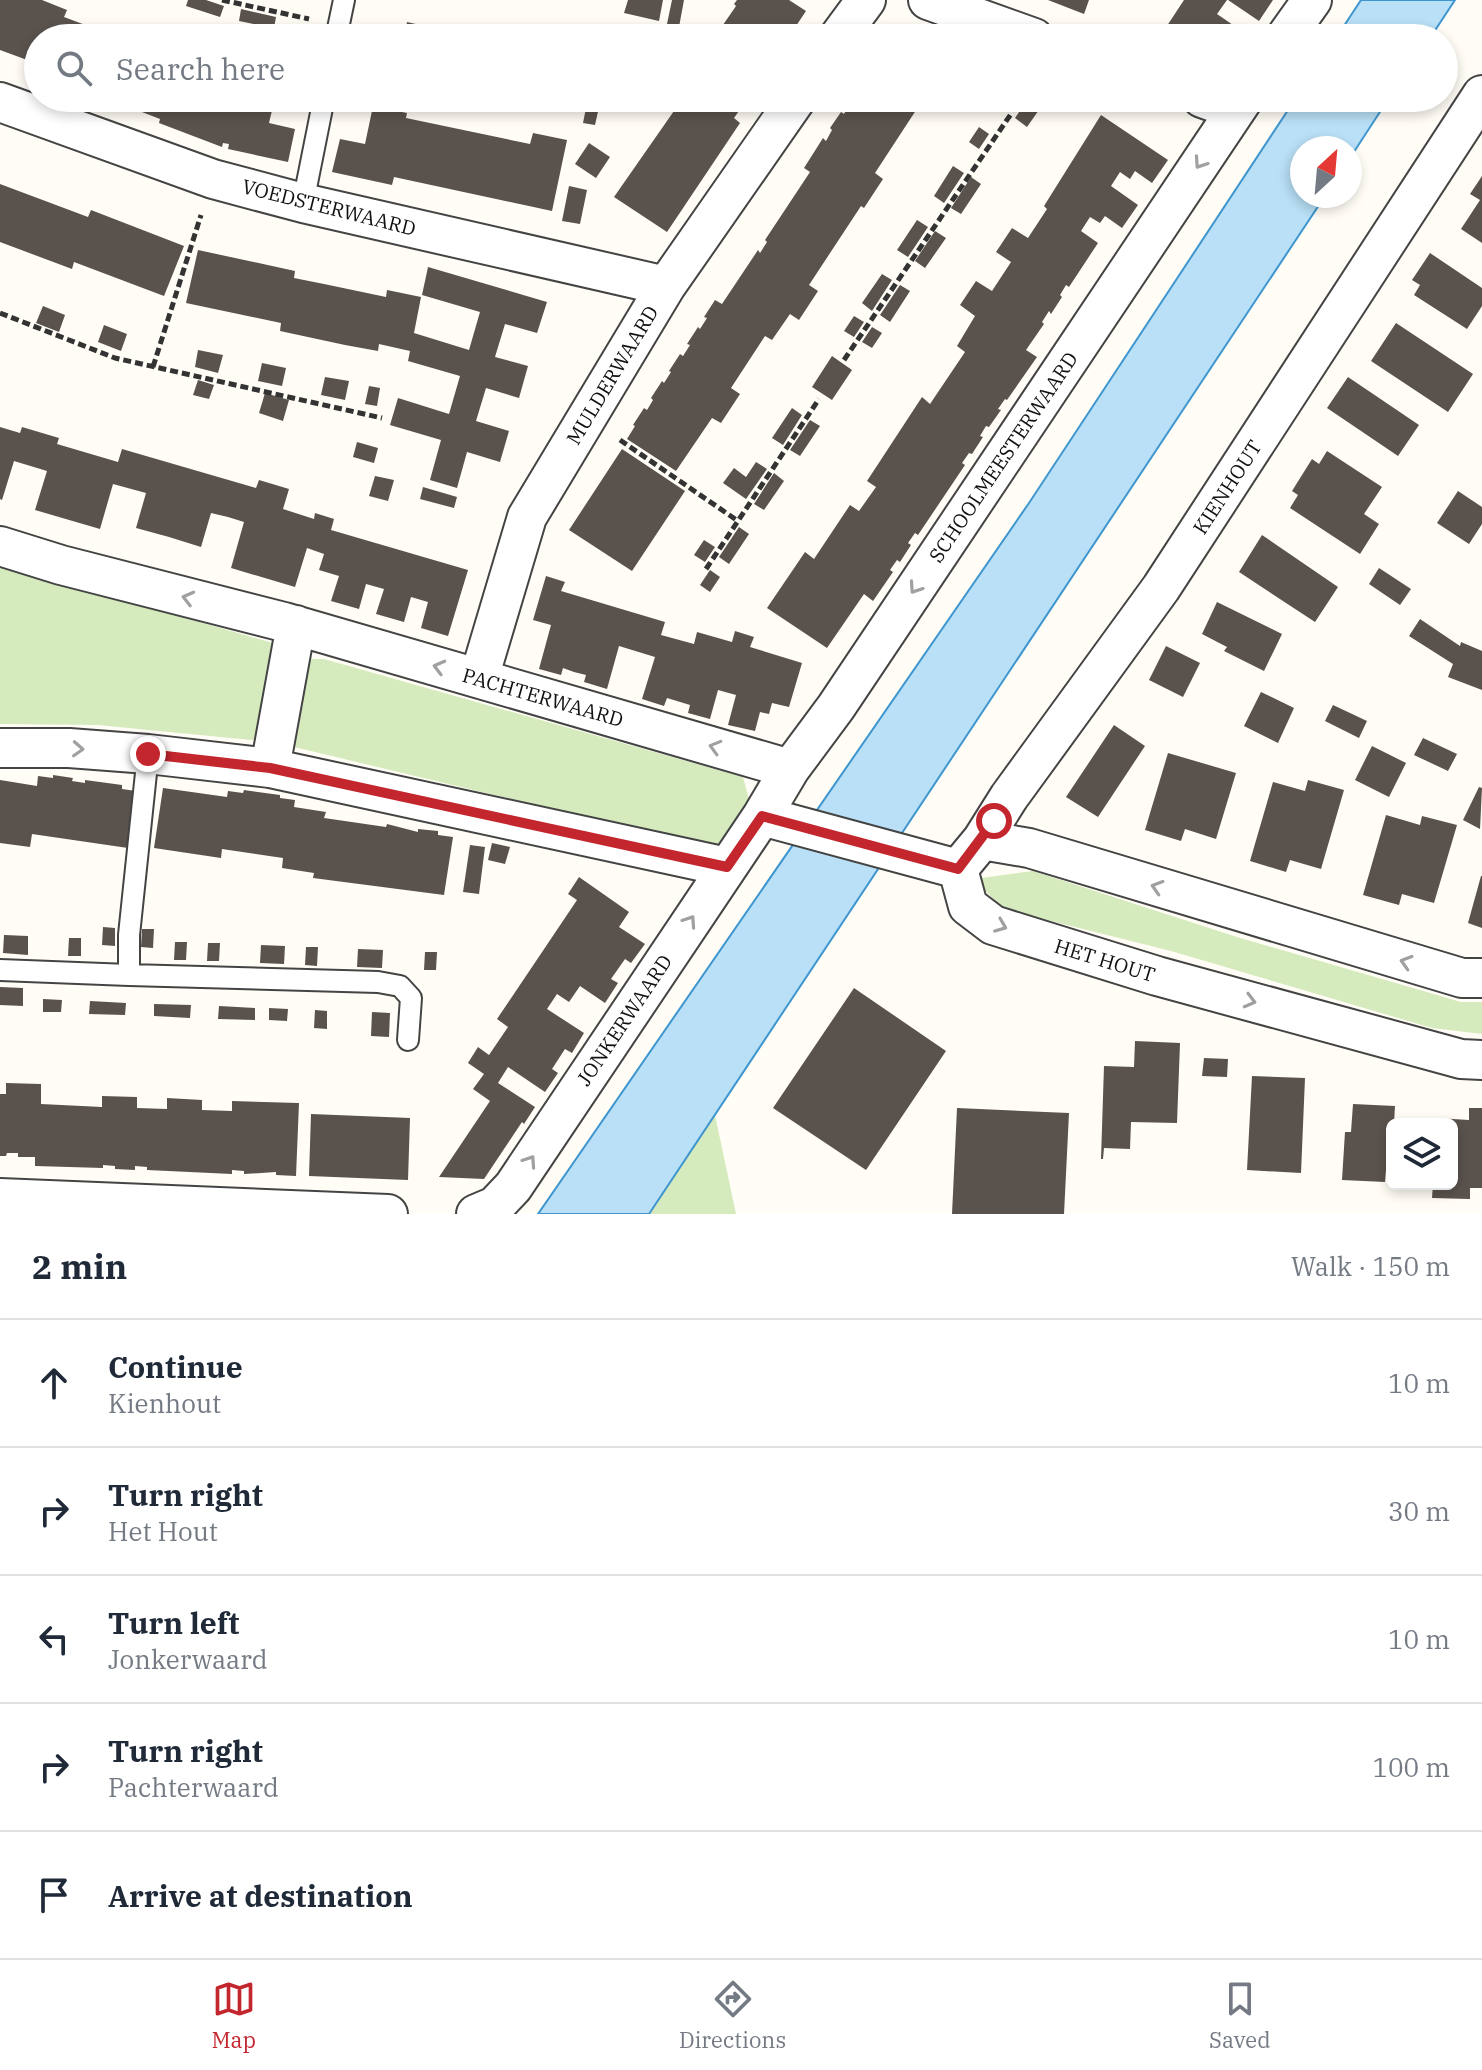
<!DOCTYPE html>
<html lang="en">
<head>
<meta charset="utf-8">
<style>
	:root { --surface:#fff; --page:#f2f2f3; --text:#1f2937; --muted:#747a83; --line:#e0e1e3; --accent:#c4262e }
	body { margin:0; font-family:"IBM Plex Serif",serif; background:var(--page); color:var(--text) }
	.controls { position:absolute; right:24px; bottom:24px; display:grid; overflow:hidden; border-radius:12px; box-shadow:0 4px 12px #0003 }
	.controls button { width:72px; height:72px; display:grid; place-items:center; padding:0; border:0; border-bottom:2px solid var(--line); background:var(--surface); color:var(--text); font:40px sans-serif }
	.compass { position:absolute; left:1290px; top:136px; width:72px; height:72px; border-radius:50%; background:var(--surface); box-shadow:0 4px 12px #0003; rotate:26deg }
	.stop { position:absolute; width:24px; height:24px; margin:-18px; border:6px solid #c4262e; border-radius:50%; background:#fff }
	.stop.end { background:#c4262e; border-color:#fff; box-shadow:0 2px 8px #0008 }
	.list { margin:0; padding:0; list-style:none }
	h2 { display:flex; justify-content:space-between; align-items:center; height:104px; margin:0; padding:0 32px; font-size:34px }
	h2 small { font-size:26px; font-weight:400; color:var(--muted) }
	.list li { display:grid; grid-template-columns:52px 1fr auto; gap:24px; align-items:center; box-sizing:border-box; height:128px; padding:0 32px; border-top:2px solid var(--line) }
	.list b { display:block; font-size:30px; white-space:nowrap }
	.list p { margin:0; font-size:26px; white-space:nowrap; color:var(--muted) }
	.list em { font-size:26px; font-style:normal; color:var(--muted) }
	.icon { flex:none; width:44px; height:44px; fill:none; stroke:currentColor; stroke-width:2; stroke-linecap:round; stroke-linejoin:round }
	.map { position:relative; flex:none; width:1482px; height:1214px; overflow:hidden }
	.search { position:absolute; background:var(--surface); box-shadow:0 4px 12px #0003; left:24px; right:24px; top:24px; height:88px; display:flex; align-items:center; gap:20px; box-sizing:border-box; padding:0 28px; border-radius:44px; color:var(--muted); font-size:30px }
	.sheet { height:744px; background:var(--surface) }
	nav { display:flex; justify-content:space-around; align-items:center; box-sizing:border-box; height:112px; border-top:2px solid var(--line); background:var(--surface); font-size:22px; color:var(--muted) }
	nav a { display:grid; justify-items:center; gap:4px }
	nav .on { color:var(--accent) }
	.map>svg:first-child { display:block }
</style>
</head>
<body>
<div class="map">
<svg width="1482" height="1214" viewBox="0 0 1482 1214">
	<rect width="100%" height="100%" fill="#fffdf5"/>
	<path fill="#d5ebbd" d="M0 564 276 644 262 737 251 740 98 725 0 724Z
		M310 659H324L743 777 751 807 715 848 290 746 301 664Z
		M1033 871 1237 937 1461 1002H1482V1034L1432 1028 1171 951 1003 909 974 879Z
		M715 1115 736 1214H649Z"/>
	<path fill="#b9e0f7" stroke="#3f96cf" stroke-width="2" d="M1361 0H1455L1430 38H1336Z
		M1296 98H1389L1350 158V148H1302V196H1325L649 1214H538L1029 503Z"/>
	<path fill="#5a524d" d="M0 0H42L67 10 64 17 120 38H38V64L0 50Z
		M188 0H206L224 6 220 17 186 6Z
		M628 0H663L659 21 624 13Z
		M672 0H684L679 27 667 24Z
		M737 0H789L806 11 788 38H714L736 6 734 4Z
		M1048 0H1089L1084 14Z
		M1184 0H1227L1217 14 1249 36 1248 38H1159Z
		M1228 0H1273L1259 21Z
		M241 9 276 17 274 28 239 21Z
		M407 22 442 30 440 38 405 34Z
		M106 98H275L269 123 295 129 288 162 228 149 229 144 223 143 222 147 159 123 160 119Z
		M588 98H601L595 125 583 123Z
		M683 98H748L734 118 740 123 667 232 614 197Z
		M850 98H924L875 173 883 179 864 208 861 206 809 285 818 291 799 320 790 314 772 340 765 336 731 388 740 394 721 423 712 418 676 471 627 439 635 426 633 425 644 408 647 410 653 400 651 398 662 381 664 383 671 372 669 371 680 354 683 356 690 345 687 344 698 327 700 329 707 318 704 317 715 300 722 304 758 250 760 253 767 242 765 240 810 172 804 168 823 138 826 141 832 130 830 128 841 112 844 114 850 104 848 102Z
		M988 98H1009L1004 112 985 105Z
		M1028 99 1041 107 1027 127 1015 118Z
		M373 106 407 113 406 118 530 144 533 133 567 140 552 211 394 177 392 185 332 172 340 139 365 144Z
		M1101 115 1168 160 1152 183 1135 171 1130 179 1120 172 1111 186 1138 205 1122 228 1105 216 1100 223 1090 217 1081 231 1098 243 1069 287 1066 285 1060 295 1062 297 1051 314 1049 311 1042 322 1044 324 1026 350 1037 357 1007 400 1005 399 998 409 1001 410 989 427 986 426 980 436 983 437 972 454 969 453 962 463 965 465 918 535 915 533 908 543 911 545 900 562 897 560 890 570 893 572 873 601 864 594 827 648 767 608 805 552 814 559 850 505 859 511 876 487 867 481 922 397 930 404 965 352 957 346 975 316 960 305 976 281 992 291 1011 262 996 252 1012 228 1028 238 1047 209 1044 206Z
		M979 127 989 134 979 149 969 142Z
		M589 143 610 157 596 178 575 164Z
		M953 166 964 173 944 203 934 196Z
		M1482 176V243L1461 229 1480 200 1470 194Z
		M971 177 981 184 961 214 951 208Z
		M0 184 88 217 91 210 184 246 164 296 74 262 72 269 0 242Z
		M569 186 587 190 580 224 562 221Z
		M917 220 928 227 908 257 897 250Z
		M935 231 946 238 925 268 915 261Z
		M198 250 295 271 294 278 324 284 386 297 387 290 421 297 414 333 469 350 480 312 422 295 428 267 547 302 537 333 505 324 495 357 528 366 519 398 486 388 476 421 509 431 500 462 467 452 457 488 430 480 441 440 390 425 398 398 449 414 460 376 408 361 410 351 379 344 378 351 345 345 280 331 281 323 186 303Z
		M1430 253 1482 288V306L1467 329 1414 295 1420 285 1412 280Z
		M882 274 892 280 872 311 862 303Z
		M900 285 910 291 890 322 880 315Z
		M43 306 65 315 59 332 36 323Z
		M854 316 864 322 854 337 844 331Z
		M1396 323 1473 374 1448 412 1371 361Z
		M104 325 127 334 121 351 98 342Z
		M872 327 882 333 872 348 862 342Z
		M198 350 223 355 218 373 195 367Z
		M832 356 852 370 832 400 812 387Z
		M262 363 286 368 282 386 258 381Z
		M325 377 349 381 345 400 321 395Z
		M1348 377 1419 425 1398 456 1327 408Z
		M198 380 214 385 209 399 193 395Z
		M369 386 380 388 377 406 365 404Z
		M265 393 289 400 283 421 259 413Z
		M792 408 802 415 783 445 772 438Z
		M810 420 820 426 800 456 790 450Z
		M0 427 20 433 22 427 59 438 57 444 118 462 122 449 256 488 259 480 289 489 283 509 314 519 315 513 334 519 331 530 468 570 448 636 421 628 428 602 411 597 404 622 376 614 384 589 366 584 359 609 331 601 339 576 319 570 324 554 307 548 295 587 231 568 244 522 228 517 211 513 201 547 169 537 136 528 146 493 113 484 100 529 35 510 47 471 14 461 2 500 0 499Z
		M357 442 378 448 374 463 353 457Z
		M622 449 685 491 632 571 569 530Z
		M1327 451 1382 487 1364 514 1379 524 1360 554 1290 508 1298 495 1292 491 1312 459 1319 464Z
		M756 462 767 469 746 499 723 483 734 468 746 477Z
		M774 473 784 481 764 510 754 504Z
		M375 476 394 480 388 501 369 496Z
		M423 487 457 497 454 508 420 499Z
		M1458 491 1482 507V524L1469 544 1437 523Z
		M739 527 749 534 729 564 719 557Z
		M1262 535 1338 587 1315 622 1239 572Z
		M704 540 715 547 705 562 694 555Z
		M1379 568 1411 589 1400 605 1369 584Z
		M710 570 720 577 710 592 700 585Z
		M546 576 565 582 561 591 665 622 661 635 694 644 697 632 732 642 735 631 754 637 750 647 802 663 789 707 772 703 769 714 760 712 755 731 728 725 736 695 718 690 710 719 688 713 690 705 667 698 664 706 642 699 655 657 619 646 607 689 584 682 586 675 574 672 563 668 561 675 539 669 551 625 533 620Z
		M1217 602 1282 634 1264 671 1224 651 1227 647 1202 634Z
		M1420 619 1460 646 1461 642 1482 651V690L1448 677 1453 664 1409 636Z
		M1166 646 1200 663 1183 697 1149 680Z
		M1261 692 1294 708 1278 743 1244 726Z
		M1333 705 1367 721 1359 738 1325 721Z
		M1114 725 1145 746 1098 817 1066 797Z
		M1423 738 1457 754 1448 771 1414 755Z
		M1372 746 1406 763 1389 797 1355 780Z
		M1168 753 1236 773 1216 839 1185 829 1181 841 1145 830Z
		M53 775 73 778 72 781 85 783V780L122 785V789L136 791 128 848 32 834 30 847 0 843V780L37 786 38 776 53 778Z
		M1308 780 1344 790 1321 869 1290 860 1286 872 1250 861 1273 782 1305 791Z
		M1479 787 1482 788 1480 829 1463 820Z
		M163 788 227 797 228 791 243 793 244 790 280 795V798L295 800 294 807 326 812 324 818 386 827 387 824 418 832V829L438 831V835L453 837 444 895 313 878 314 873 282 868 283 858 222 849 221 858 154 848Z
		M1386 815 1420 825 1422 816 1457 825 1434 903 1402 894 1399 905 1363 895Z
		M492 843 510 847 505 864 488 860Z
		M470 845 485 847 479 894 463 892Z
		M1481 876H1482V928L1468 923Z
		M579 877 629 912 619 927 645 944 631 963 625 959 611 979 618 983 605 1003 580 986 569 1002 557 994 547 1009 584 1033 572 1053 565 1049 552 1069 558 1073 545 1092 508 1067 498 1083 535 1107 524 1124 522 1122 484 1179 439 1177 490 1101 473 1089 484 1074 468 1063 478 1047 489 1055 508 1027 497 1019 577 900 568 894Z
		M103 927 115 928V946L102 945Z
		M142 929H154L153 948 141 947Z
		M4 935 28 936V955L3 953Z
		M69 938H81V956H68Z
		M175 942H187L186 960H174Z
		M208 943H220L219 961H207Z
		M261 945 285 946 284 964 260 963Z
		M306 947H318L317 966 305 965Z
		M358 949 383 950 382 968 357 967Z
		M425 952H437L436 970H424Z
		M0 987 23 988V1006L0 1005Z
		M854 988 946 1051 866 1170 773 1108Z
		M43 999 62 1000 61 1012H43Z
		M90 1001 126 1003 125 1015 89 1014Z
		M154 1004 191 1005 190 1018 154 1016Z
		M219 1006 255 1008V1020L218 1019Z
		M269 1008 288 1009 287 1021 269 1020Z
		M315 1010 327 1011V1029L314 1028Z
		M372 1012 390 1013 389 1037 371 1036Z
		M1135 1041 1180 1043 1177 1123 1131 1122 1130 1149 1104 1148 1103 1159H1101L1104 1066 1134 1067Z
		M1204 1058 1228 1059 1227 1077 1202 1076Z
		M1252 1076 1305 1078 1301 1173 1247 1170Z
		M6 1083 41 1084V1104L102 1107V1096L137 1097V1108L167 1109V1098L202 1100V1110L232 1111V1101L299 1103 296 1176 276 1175V1172L244 1174V1171L232 1170V1174L147 1170V1167L135 1166V1170L115 1169V1166L103 1165V1168L35 1166V1157H18V1153H7L6 1156H0V1094H6Z
		M1353 1104 1395 1106 1394 1124H1392V1159L1387 1158 1385 1182 1342 1180 1345 1132H1351Z
		M957 1108 1069 1113 1064 1214H952Z
		M1469 1108H1482V1188H1470V1199L1432 1198 1433 1184H1452V1124H1436V1118L1469 1120Z
		M311 1114 410 1118 408 1180 309 1176Z"/>
	<g fill="none" stroke-linecap="round" stroke-linejoin="round">
		<defs>
			<path id="service" d="M336 38 344 0
				M303 203 324 98
				M0 970 129 975V935L148 754
				M129 975 378 982 400 986 411 998 408 1040"/>
			<path id="minor" d="M928 0 1034 38
				M838 38 866 0
				M1285 38 1312 0
				M1202 98 1235 110
				M0 102 213 179 303 203 666 286
				M0 546 61 565 284 622 790 769
				M479 678 527 517 666 286 797 98
				M0 748H69L148 754 270 768 727 867
				M270 768 296 625
				M762 816 958 869
				M982 840 1029 848 1462 978H1482
				M958 869 982 840 1009 797 1161 588 1482 95
				M958 869 968 906 993 925 1157 976 1461 1059 1482 1060
				M0 1198 388 1214
				M476 1214 495 1206 513 1187 762 816 790 769 836 707 1244 98"/>
		</defs>
		<use href="#service" stroke="#444" stroke-width="24"/>
		<use href="#minor" stroke="#444" stroke-width="42"/>
		<path stroke="#333" stroke-width="5" stroke-dasharray="8 4" stroke-linecap="butt" d="M222 0 309 19
			M366 31 400 38
			M0 313 115 358 382 418
			M844 360 1011 114 1016 98
			M153 367 201 215
			M620 440 738 521
			M706 569 819 399"/>
		<use href="#service" stroke="#fff" stroke-width="20"/>
		<use href="#minor" stroke="#fff" stroke-width="38"/>
	</g>
	<defs><path id="oneway-chevron" d="M-2-3.5L2.5 0L-2 3.5" fill="none" stroke-width="1.6" stroke-linecap="round" stroke-linejoin="round" transform="scale(2)"/></defs>
	<g stroke="#a0a0a0">
		<use href="#oneway-chevron" transform="translate(1200 163) rotate(124)"/>
		<use href="#oneway-chevron" transform="translate(915 588) rotate(124)"/>
		<use href="#oneway-chevron" transform="translate(188 598) rotate(-166)"/>
		<use href="#oneway-chevron" transform="translate(439 667) rotate(-165)"/>
		<use href="#oneway-chevron" transform="translate(715 747) rotate(-164)"/>
		<use href="#oneway-chevron" transform="translate(78 749) rotate(3)"/>
		<use href="#oneway-chevron" transform="translate(1157 887) rotate(-163)"/>
		<use href="#oneway-chevron" transform="translate(690 921) rotate(-56)"/>
		<use href="#oneway-chevron" transform="translate(1001 926) rotate(22)"/>
		<use href="#oneway-chevron" transform="translate(1406 962) rotate(-163)"/>
		<use href="#oneway-chevron" transform="translate(1250 1001) rotate(15)"/>
		<use href="#oneway-chevron" transform="translate(530 1161) rotate(-56)"/>
	</g>
	<g fill="none" stroke-linecap="round" stroke-linejoin="round">
		<path stroke="#c4262e" stroke-width="10" d="M148 754 270 768 727 867 762 816 958 869 994 821"/>
	</g>
	<g text-anchor="middle" dominant-baseline="central" stroke-width="8" stroke-linejoin="round" paint-order="stroke">
		<g font-size="20" fill="#111" stroke="#fff">
			<text transform="translate(329 207) rotate(14)">VOEDSTERWAARD</text>
			<text transform="translate(612 375) rotate(-59)">MULDERWAARD</text>
			<text transform="translate(1003 457) rotate(-56)">SCHOOLMEESTERWAARD</text>
			<text transform="translate(1227 487) rotate(-57)">KIENHOUT</text>
			<text transform="translate(543 697) rotate(16)">PACHTERWAARD</text>
			<text transform="translate(1105 960) rotate(17)">HET HOUT</text>
			<text transform="translate(624 1020) rotate(-56)">JONKERWAARD</text>
		</g>
	</g>
</svg>
<div class="controls">
<button><svg class="icon" aria-label="layers" viewBox="0 0 24 24"><path d="M12 4l9 5-9 5-9-5zM3 14l9 5 9-5"/></svg></button>
</div>
<svg class="compass" viewBox="-18 -18 36 36"><path d="M0-13l5 13h-10z" fill="#e53935"/><path d="M0 13l5-13h-10z" fill="#747a83"/></svg>
<div class="stop" style="left:994px;top:821px"></div>
<div class="stop end" style="left:148px;top:754px"></div>
<div class="search"><svg class="icon" aria-label="search" viewBox="0 0 24 24"><circle cx="10" cy="10" r="6"/><path d="M15 15l6 6"/></svg>Search here</div>
</div>
<section class="sheet">
<h2>2 min<small>Walk · 150 m</small></h2>
<ul class="list">
<li><svg class="icon" aria-label="ahead" viewBox="0 0 24 24"><path d="M12 20V5M6 11l6-6 6 6"/></svg><div><b>Continue</b><p>Kienhout</p></div><em>10 m</em></li>
<li><svg class="icon" aria-label="right" viewBox="0 0 24 24"><path d="M7 20v-9h11M14 6l5 5-5 5"/></svg><div><b>Turn right</b><p>Het Hout</p></div><em>30 m</em></li>
<li><svg class="icon" aria-label="left" viewBox="0 0 24 24"><path d="M17 20v-9H6M10 6l-5 5 5 5"/></svg><div><b>Turn left</b><p>Jonkerwaard</p></div><em>10 m</em></li>
<li><svg class="icon" aria-label="right" viewBox="0 0 24 24"><path d="M7 20v-9h11M14 6l5 5-5 5"/></svg><div><b>Turn right</b><p>Pachterwaard</p></div><em>100 m</em></li>
<li><svg class="icon" aria-label="arrive" viewBox="0 0 24 24"><path d="M6 21V4h12l-3 4 3 4H6"/></svg><div><b>Arrive at destination</b></div></li>
</ul>
</section>
<nav>
<a class="on"><svg class="icon" aria-label="map" viewBox="0 0 24 24"><path d="M3 6l6-2 6 2 6-2v14l-6 2-6-2-6 2zM9 4v14M15 6v14"/></svg>Map</a>
<a><svg class="icon" aria-label="directions" viewBox="0 0 24 24"><path d="M12 3l9 9-9 9-9-9zM9 14v-3h6M13 9l2 2-2 2"/></svg>Directions</a>
<a><svg class="icon" aria-label="saved" viewBox="0 0 24 24"><path d="M7 4h10v16l-5-4-5 4z"/></svg>Saved</a>
</nav>
</body>
</html>
